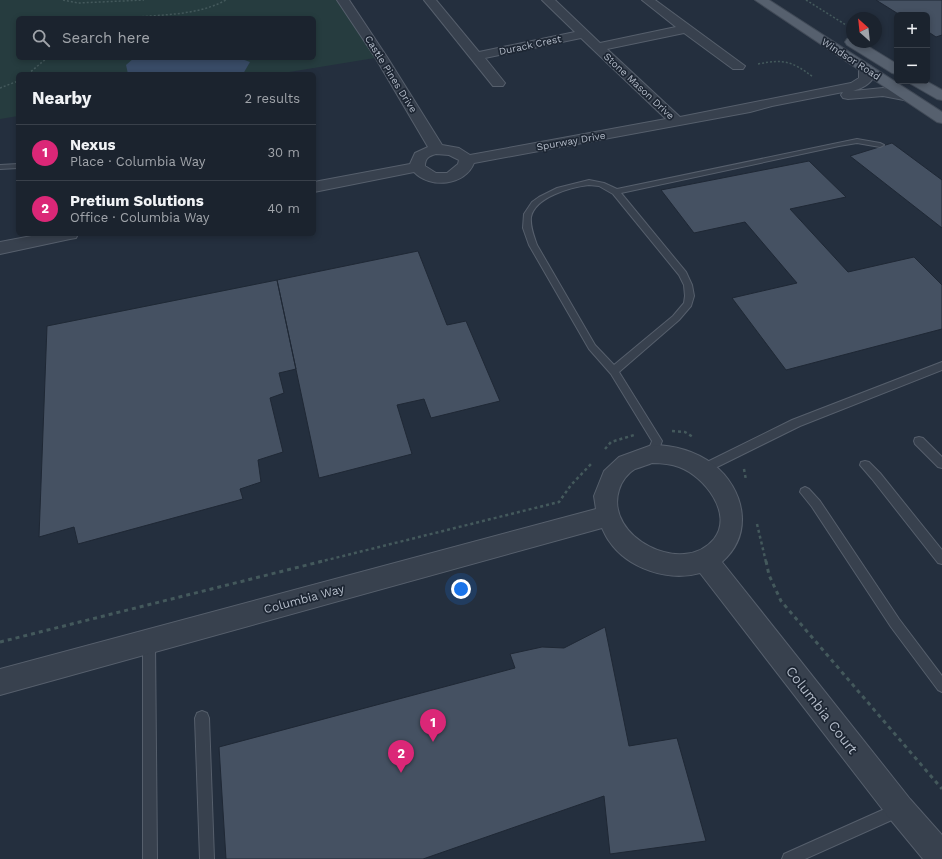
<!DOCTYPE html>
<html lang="en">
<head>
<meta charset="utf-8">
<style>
	:root { --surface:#1b232e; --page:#242b36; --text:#f1f3f6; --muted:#a0a4aa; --line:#39404a; --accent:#db2777 }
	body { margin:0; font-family:"Work Sans",sans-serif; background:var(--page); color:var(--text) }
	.controls { position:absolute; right:12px; top:12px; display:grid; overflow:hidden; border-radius:6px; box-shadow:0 2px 6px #0003 }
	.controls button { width:36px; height:36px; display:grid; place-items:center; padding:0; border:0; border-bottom:1px solid var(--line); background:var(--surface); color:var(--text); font:20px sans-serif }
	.compass { position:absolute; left:846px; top:12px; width:36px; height:36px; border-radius:50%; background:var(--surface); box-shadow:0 2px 6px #0003; rotate:333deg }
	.you { position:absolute; left:461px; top:589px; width:14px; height:14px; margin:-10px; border:3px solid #fff; border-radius:50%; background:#1a73e8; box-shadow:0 0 0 6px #1a73e833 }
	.badge { display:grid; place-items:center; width:26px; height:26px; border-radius:50%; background:var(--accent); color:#fff; font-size:13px; font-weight:700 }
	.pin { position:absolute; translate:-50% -33px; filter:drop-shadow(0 1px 2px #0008) }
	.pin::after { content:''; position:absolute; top:21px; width:14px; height:12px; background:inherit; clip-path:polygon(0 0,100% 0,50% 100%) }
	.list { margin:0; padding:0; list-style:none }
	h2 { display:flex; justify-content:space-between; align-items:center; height:52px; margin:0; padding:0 16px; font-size:17px }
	h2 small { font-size:13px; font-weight:400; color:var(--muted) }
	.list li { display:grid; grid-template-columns:26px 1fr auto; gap:12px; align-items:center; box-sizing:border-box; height:56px; padding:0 16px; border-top:1px solid var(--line) }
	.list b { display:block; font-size:15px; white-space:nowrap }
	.list p { margin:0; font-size:13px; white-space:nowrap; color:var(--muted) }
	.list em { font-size:13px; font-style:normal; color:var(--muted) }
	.icon { flex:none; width:22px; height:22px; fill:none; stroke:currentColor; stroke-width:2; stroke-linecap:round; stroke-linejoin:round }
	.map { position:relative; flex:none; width:942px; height:859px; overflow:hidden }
	.search { position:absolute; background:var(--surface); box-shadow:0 2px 6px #0003; left:16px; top:16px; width:300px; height:44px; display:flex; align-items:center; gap:10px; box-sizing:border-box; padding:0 14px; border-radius:6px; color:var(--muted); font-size:15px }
	.panel { position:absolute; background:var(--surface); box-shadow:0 2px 6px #0003; left:16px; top:72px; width:300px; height:164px; border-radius:6px }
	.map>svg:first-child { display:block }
</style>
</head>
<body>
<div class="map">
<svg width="942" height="859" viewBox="0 0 942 859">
	<rect width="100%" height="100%" fill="#242f3e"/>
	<path fill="#263c3f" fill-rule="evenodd" d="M0 0H343L381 57 277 74H18V116L0 119ZM18 18H314V58H18Z"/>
	<path fill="#394c67" d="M134 58H239L250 62 243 74H128L126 65Z"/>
	<path fill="#455162" stroke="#1f2835" d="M876 0H942V35L936 37 927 31V15H900Z
		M892 143 942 180V228L850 156Z
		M809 161 846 197 790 209 848 272 914 257 942 285V329L786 370 732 298 797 283 745 222 694 233 661 190Z
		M418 251 447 325 466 321 500 401 431 418 424 399 397 405 412 454 319 478 277 280Z
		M277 280 296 369 279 373 284 393 270 398 283 452 258 460 261 482 240 489 243 499 78 544 74 527 39 537 47 326Z
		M605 627 629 746 677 738 706 841 610 854 604 796 423 859H226L219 747 515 668 510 654 542 647 564 648Z"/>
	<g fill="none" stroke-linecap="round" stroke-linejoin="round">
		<defs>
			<path id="lane" d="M857 139 880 143 884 145 880 147 857 143 839 146 621 193 686 272 692 285 694 296 691 306 679 320 619 372 662 441 656 457 652 458 648 457 647 454 652 441 611 374 589 349 529 245 523 228 524 214 532 202 539 197 557 188 589 180 604 183 617 189ZM589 185 599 186 613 194 679 275 684 285 685 296 684 303 673 316 614 365 595 345 537 245C534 236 530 227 531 217 535 197 571 187 589 185Z
				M18 164V168L0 169V165Z
				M942 362V370L800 426 707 472 703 473 699 472 698 469 699 466 792 420Z
				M919 437 923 438 942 457V468L938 467 915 444 914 441 915 438Z
				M865 461 869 462 880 473 942 550V564L938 563 872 479 860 465 861 462Z
				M805 487 809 489 820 501 899 619 942 676V692L938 690 891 627 812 507 800 492 801 489Z
				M149 636 153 638 155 642 157 859H143V642L145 638Z
				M202 711 207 713 209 718 214 859H200L195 718 197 713Z
				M898 803 903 805 905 810 903 815 805 859H782L784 854Z"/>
			<path id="street" d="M337 0H349L387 57 442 145 459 148 470 155 666 119 581 38 485 58 505 83 503 86H493L424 0H436L479 52 575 32 542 0H555L600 43 676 27 642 0H655L745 66 743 69H733L684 33 607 49 680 117 851 83 859 78V69L861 66H871C880 80 864 88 853 91L883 88 914 94 916 97 914 100 909 101 883 96 848 99 843 98 841 95 843 92 772 106 750 112 474 163C465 186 430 189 414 172L314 192V182L410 164 415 153 428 147 375 57ZM436 154 449 155 459 160 458 164 447 173H436L425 166C425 158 429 156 436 154Z
				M42 234H78L76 238 70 239 0 254V242Z
				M652 445C674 445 695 451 713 464 745 489 754 534 722 562L910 799 942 835V859H923L890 819 700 573C669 582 628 569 609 541 606 537 604 532 602 528L0 695V669L596 509 594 496 604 471 619 457ZM652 463C661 463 671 464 679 467 704 476 734 514 714 539 683 577 604 537 619 490 621 482 628 473 635 469 641 467 647 465 652 463Z"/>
			<path id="primary" d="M755 0H769L942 112V123L937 122Z
				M852 38V42H861L897 64V74L892 73 847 45 845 42 847 39Z
				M909 81H926L942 90V100L937 99 911 84Z"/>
		</defs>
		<use href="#lane" stroke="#565f6c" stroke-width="2"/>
		<use href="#street" stroke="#565f6c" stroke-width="2"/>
		<use href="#primary" stroke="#414a57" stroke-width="2"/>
		<path stroke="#44595c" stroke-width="1.5" stroke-dasharray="2 2" stroke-linecap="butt" d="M63 0 78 3 144 0
			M806 0 846 25
			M130 18C162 14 197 16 226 0
			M758 64C784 59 792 61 813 77
			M28 74 47 58
			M0 88 18 81"/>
		<path stroke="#44595c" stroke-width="2.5" stroke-dasharray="3 3" stroke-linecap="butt" d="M672 431 685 432 693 437
			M605 449 611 442 634 435
			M744 469 746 480
			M757 524 766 562
			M319 562 559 502 571 485 592 463"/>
		<path stroke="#44595c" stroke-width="3" stroke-dasharray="4 4" stroke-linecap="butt" d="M766 561 769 575 781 601 942 789
			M0 642 323 561"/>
		<use href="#lane" fill="#38414e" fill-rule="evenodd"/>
		<use href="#street" fill="#38414e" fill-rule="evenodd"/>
		<use href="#primary" fill="#56606e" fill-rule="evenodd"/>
	</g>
	<g text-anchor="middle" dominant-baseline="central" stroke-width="3.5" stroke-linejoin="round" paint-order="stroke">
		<g font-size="10" fill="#b4bcc9" stroke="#1d2633">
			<text transform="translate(530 45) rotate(-12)">Durack Crest</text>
			<text transform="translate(851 59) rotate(33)">Windsor Road</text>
			<text transform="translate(391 74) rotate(58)">Castle Pines Drive</text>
			<text transform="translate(639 86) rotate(43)">Stone Mason Drive</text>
			<text transform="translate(571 141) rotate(-10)">Spurway Drive</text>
		</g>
		<g font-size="12" fill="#b4bcc9" stroke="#1d2633">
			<text transform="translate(304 599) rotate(-15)">Columbia Way</text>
		</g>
		<g font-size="14" fill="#b4bcc9" stroke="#1d2633">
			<text transform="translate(822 710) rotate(52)">Columbia Court</text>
		</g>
	</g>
</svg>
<div class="controls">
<button>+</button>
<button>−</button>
</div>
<svg class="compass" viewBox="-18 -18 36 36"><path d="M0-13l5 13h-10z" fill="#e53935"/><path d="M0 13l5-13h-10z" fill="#a0a4aa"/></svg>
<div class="you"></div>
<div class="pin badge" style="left:433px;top:742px">1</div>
<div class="pin badge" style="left:401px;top:773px">2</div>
<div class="search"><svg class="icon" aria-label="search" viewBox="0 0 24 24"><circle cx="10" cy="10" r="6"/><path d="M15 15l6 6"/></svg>Search here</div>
<section class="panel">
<h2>Nearby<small>2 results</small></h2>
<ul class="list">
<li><span class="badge">1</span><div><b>Nexus</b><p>Place · Columbia Way</p></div><em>30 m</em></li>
<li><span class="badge">2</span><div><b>Pretium Solutions</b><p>Office · Columbia Way</p></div><em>40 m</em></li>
</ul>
</section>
</div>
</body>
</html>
